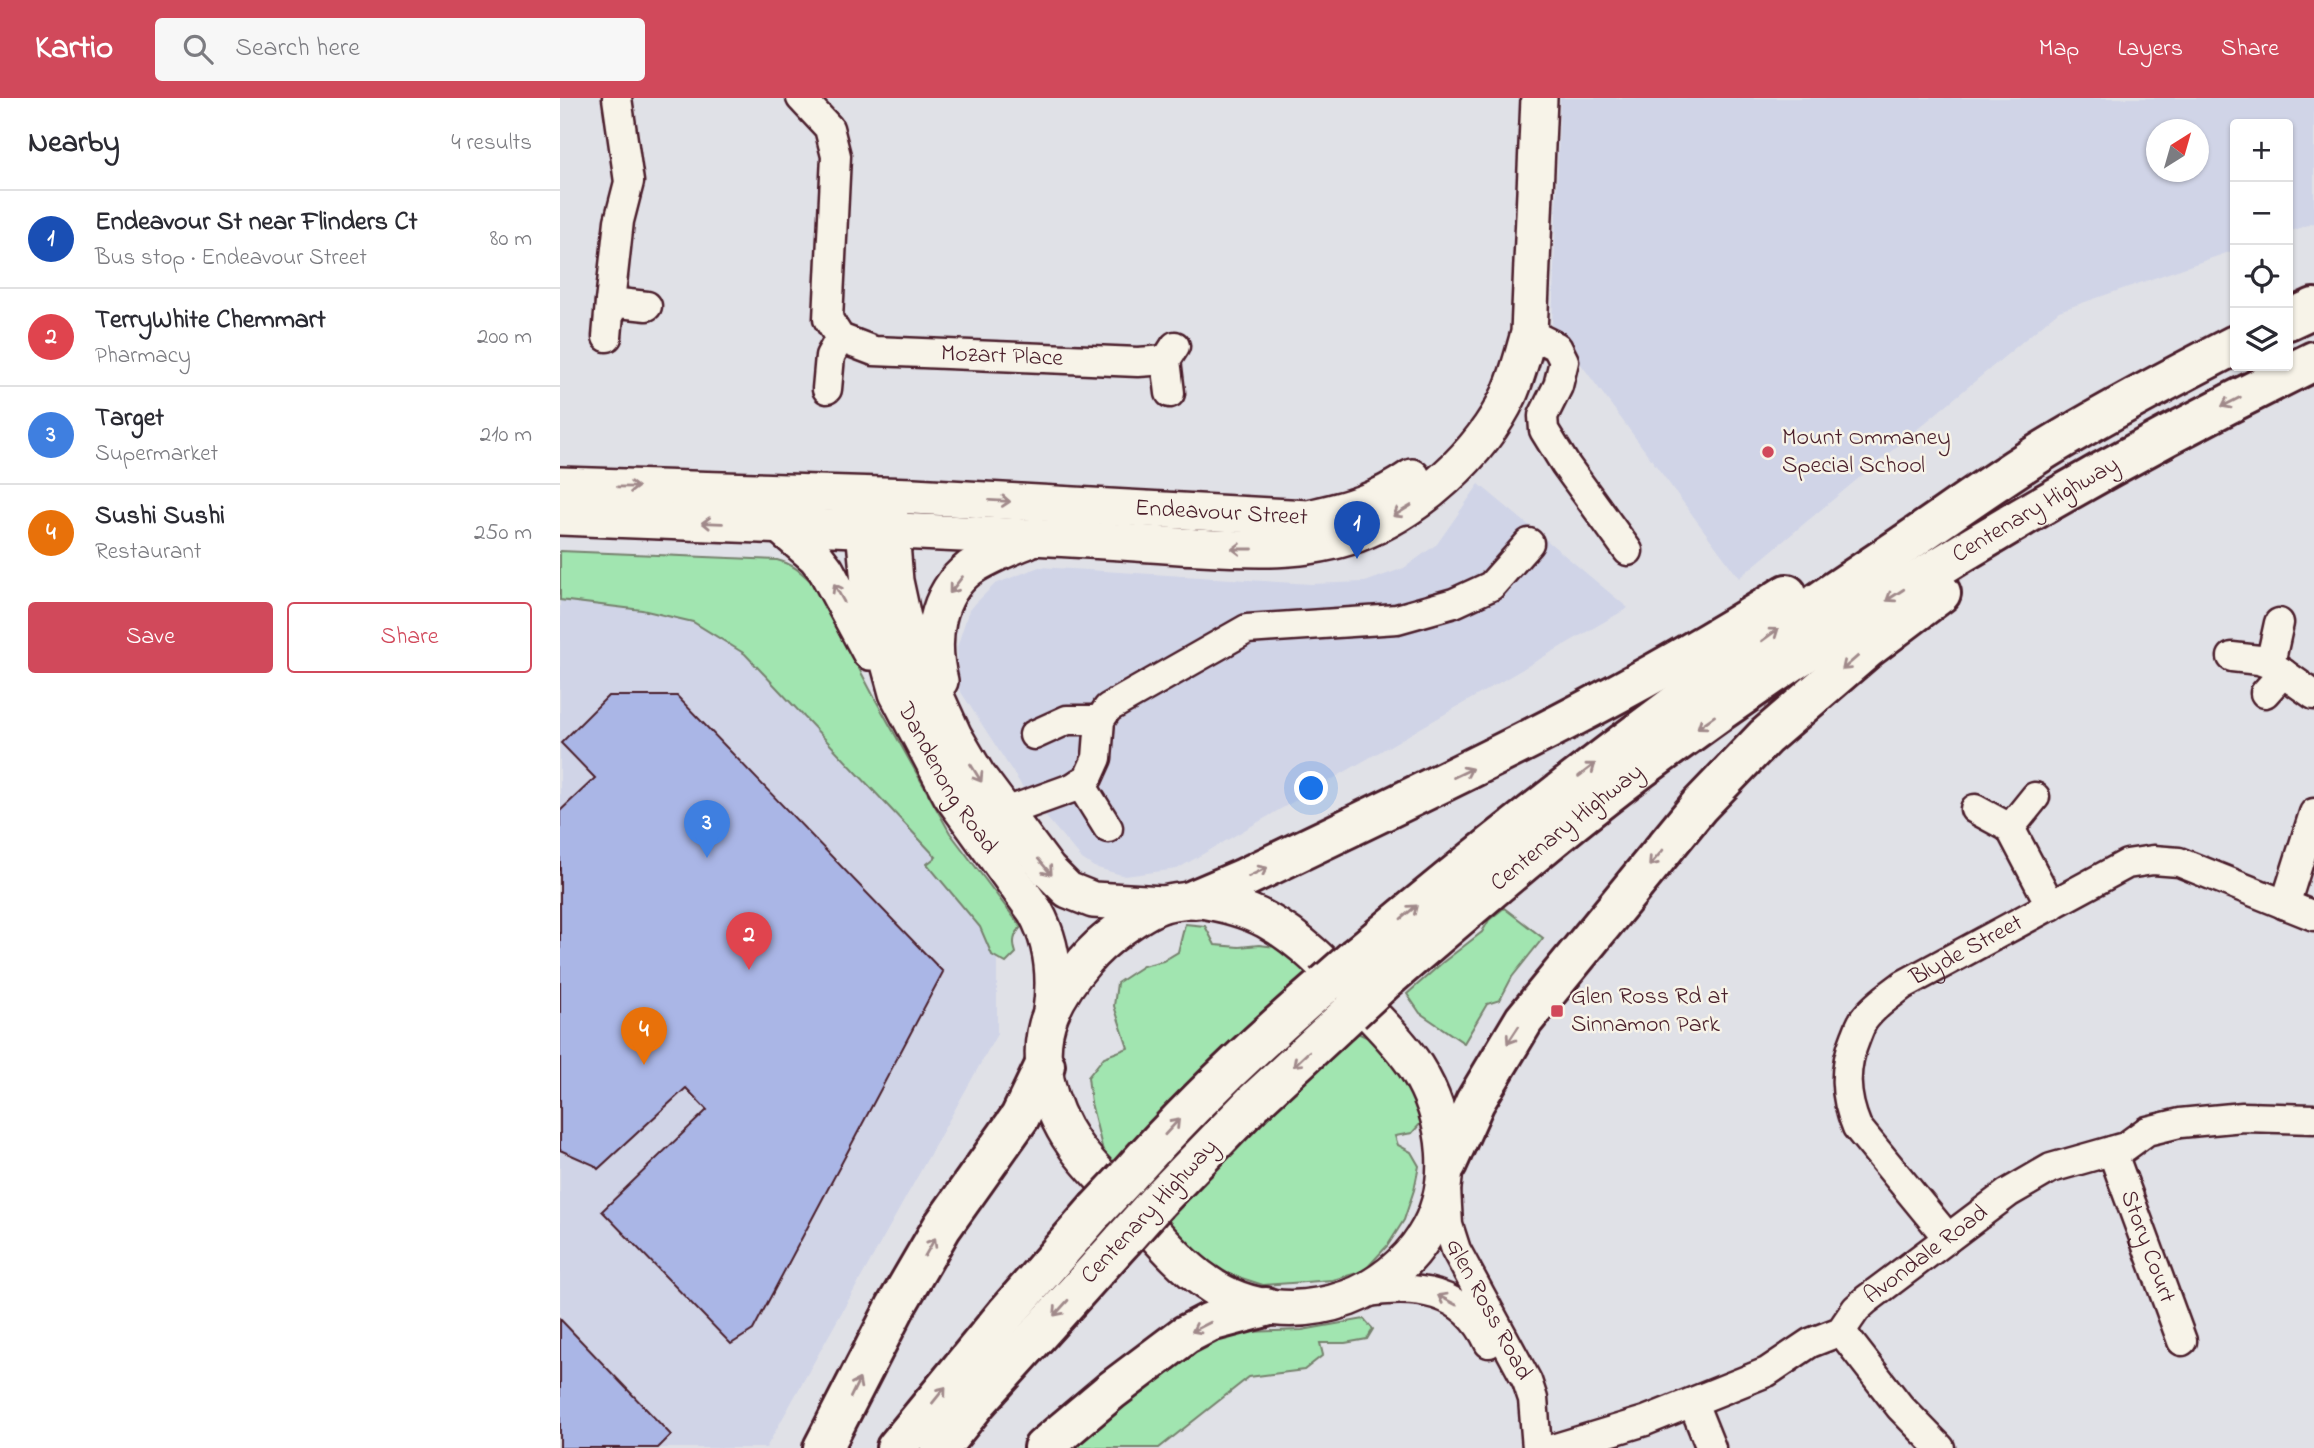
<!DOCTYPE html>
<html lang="en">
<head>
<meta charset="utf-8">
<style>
	:root { --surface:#fff; --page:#f7f7f7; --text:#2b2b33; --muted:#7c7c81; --line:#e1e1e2; --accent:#d1495b }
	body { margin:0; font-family:"Indie Flower",sans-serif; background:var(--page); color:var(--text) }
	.controls { position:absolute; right:21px; top:21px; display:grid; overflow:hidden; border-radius:7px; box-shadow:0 2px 5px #0004 }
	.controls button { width:63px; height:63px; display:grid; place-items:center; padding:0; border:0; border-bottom:2px solid var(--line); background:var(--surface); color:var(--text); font:35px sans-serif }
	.compass { position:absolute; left:1586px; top:21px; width:63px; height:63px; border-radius:50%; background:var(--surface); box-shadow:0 2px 5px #0004; rotate:37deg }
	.you { position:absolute; left:752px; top:691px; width:24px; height:24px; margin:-18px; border:5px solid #fff; border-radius:50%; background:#1a73e8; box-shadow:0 0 0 10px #1a73e833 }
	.badge { display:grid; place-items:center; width:46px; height:46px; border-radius:50%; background:var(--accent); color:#fff; font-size:23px; font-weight:700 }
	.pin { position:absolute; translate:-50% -58px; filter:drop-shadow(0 2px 4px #0008) }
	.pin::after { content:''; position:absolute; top:37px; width:24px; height:21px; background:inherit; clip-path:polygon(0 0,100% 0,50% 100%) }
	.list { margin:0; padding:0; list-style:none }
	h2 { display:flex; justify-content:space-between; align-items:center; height:91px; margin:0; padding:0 28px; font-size:30px }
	h2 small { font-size:23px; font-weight:400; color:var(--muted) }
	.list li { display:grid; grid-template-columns:46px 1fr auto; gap:21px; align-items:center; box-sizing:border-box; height:98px; padding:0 28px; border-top:2px solid var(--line) }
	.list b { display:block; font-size:26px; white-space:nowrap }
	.list p { margin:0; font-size:23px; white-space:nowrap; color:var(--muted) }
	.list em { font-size:23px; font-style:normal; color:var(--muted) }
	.actions { display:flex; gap:14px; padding:21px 28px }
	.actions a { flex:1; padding:16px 0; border:2px solid var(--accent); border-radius:7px; text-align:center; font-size:24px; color:var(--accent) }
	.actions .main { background:var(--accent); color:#fff }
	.icon { flex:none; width:38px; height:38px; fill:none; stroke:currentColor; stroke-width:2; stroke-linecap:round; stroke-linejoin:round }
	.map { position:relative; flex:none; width:1754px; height:1350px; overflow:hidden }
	header { display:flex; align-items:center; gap:42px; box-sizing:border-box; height:98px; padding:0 35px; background:var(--accent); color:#fff }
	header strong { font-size:33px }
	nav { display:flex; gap:38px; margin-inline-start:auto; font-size:24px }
	.search { width:490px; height:63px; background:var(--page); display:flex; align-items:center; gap:18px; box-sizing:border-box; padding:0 24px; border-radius:7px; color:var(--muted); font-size:26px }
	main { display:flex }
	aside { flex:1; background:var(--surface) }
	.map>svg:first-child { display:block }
</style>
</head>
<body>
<header>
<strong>Kartio</strong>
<div class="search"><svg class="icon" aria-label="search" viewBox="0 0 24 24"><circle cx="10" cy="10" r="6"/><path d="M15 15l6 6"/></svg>Search here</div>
<nav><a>Map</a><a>Layers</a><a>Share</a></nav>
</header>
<main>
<aside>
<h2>Nearby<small>4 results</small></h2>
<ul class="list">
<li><span class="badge" style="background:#1a4fb4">1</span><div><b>Endeavour St near Flinders Ct</b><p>Bus stop · Endeavour Street</p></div><em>80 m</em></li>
<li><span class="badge" style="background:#e0444e">2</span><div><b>TerryWhite Chemmart</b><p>Pharmacy</p></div><em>200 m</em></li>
<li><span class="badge" style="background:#3f7fe0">3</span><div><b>Target</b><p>Supermarket</p></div><em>210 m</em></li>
<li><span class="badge" style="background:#e8710a">4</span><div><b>Sushi Sushi</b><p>Restaurant</p></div><em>250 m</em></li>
</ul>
<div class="actions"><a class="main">Save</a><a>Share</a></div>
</aside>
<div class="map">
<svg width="1754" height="1350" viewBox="0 0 1754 1350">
	<rect width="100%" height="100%" fill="#e0e1e7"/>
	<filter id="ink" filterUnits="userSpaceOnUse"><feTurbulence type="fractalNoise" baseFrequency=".0143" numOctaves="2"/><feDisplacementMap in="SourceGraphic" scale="14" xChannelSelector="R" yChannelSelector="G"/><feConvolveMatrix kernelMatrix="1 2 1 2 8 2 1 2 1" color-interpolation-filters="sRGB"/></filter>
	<g filter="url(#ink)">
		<path fill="#d0d4e7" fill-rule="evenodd" d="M1000 0H1754V125L1728 134V26H1675V152L1499 213 1179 480 992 227ZM1596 32H1638V74H1596Z
			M919 386 1068 510 617 771 565 778 534 769 522 761 469 699 399 591 397 549 409 512 435 486 479 469 751 486 805 484 844 470 877 446Z
			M0 453 161 462 437 825V936L206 1350H0Z"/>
		<path fill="#a1e5b0" stroke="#76826e" stroke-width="2" d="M0 453 217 462C234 466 243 476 255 487L313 597 390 735 461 829C454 837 452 844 456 855L446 865 432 857 420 829 367 766 376 759 185 556 133 524 82 512 0 502Z
			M944 810 983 840 952 879 940 902 927 906 904 945 860 915 847 896 882 865 922 834 929 822Z
			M625 826 645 828 655 847 679 849 699 847 725 850 759 873 557 1074 543 1053 531 1005 528 979 544 959 568 950 554 908 557 885 583 868 603 863 618 854Z
			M793 933 820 945 850 988 862 1024 852 1035 835 1038 838 1047 851 1054 859 1068 854 1092 844 1122 828 1147 804 1173 773 1182 703 1187 660 1173 604 1124Z
			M804 1221 813 1231 807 1241 785 1245H760L763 1257 744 1272 689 1279 599 1350H503L636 1245 688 1234 742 1232Z"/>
		<path fill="#aab6e6" stroke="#4a1f2b" stroke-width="2" d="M48 598H117L383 874 193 1232 171 1246 42 1113 147 1012 126 990 38 1071 34 1067 0 1052V713L35 680 1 645Z
			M0 1221 111 1337 98 1350H0Z"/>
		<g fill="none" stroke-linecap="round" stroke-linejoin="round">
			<defs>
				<g id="minor">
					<path id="s1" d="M241 0 269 30 276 58 268 221 280 240 314 253 578 264 606 262"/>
					<path d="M50 204 59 123 69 84 57 0"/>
					<path d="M969 235 997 249 1004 263 998 288 983 318 984 332 1005 366 1068 453"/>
					<path d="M47 239 50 204 87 208"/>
					<path d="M267 291 270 258 280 240"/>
					<path d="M610 295 606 262 615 248"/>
					<path d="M1672 559 1699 562 1710 566 1719 525"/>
					<path d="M1710 566 1754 597"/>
					<path d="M1705 595 1723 575"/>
					<path d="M474 637 507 622H540"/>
					<path d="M520 685 548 730"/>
					<path d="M1415 711 1450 730 1475 699"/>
					<path d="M430 724 443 715 512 690 528 680 537 660 540 622 548 610 687 531 837 521 894 505 931 488 969 445"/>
					<path d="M1450 730 1491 808"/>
					<path d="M1725 807 1754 715"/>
					<path id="s2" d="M1552 1053 1622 1243"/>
					<path id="s3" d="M886 1090 888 1127 896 1152 967 1283 973 1301 977 1350"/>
					<path id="s4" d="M1388 1140 1297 1029C1284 998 1283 970 1296 939 1299 932 1301 924 1306 919 1316 906 1330 897 1343 887L1567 766 1593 762 1619 764 1754 818"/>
					<path d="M803 1195C855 1186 904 1191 929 1245"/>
					<path d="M1281 1233 1340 1309 1380 1350"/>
					<path d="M1133 1305 1151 1350"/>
					<path id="s5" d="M996 1350 1085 1323 1207 1274 1250 1245 1281 1233 1296 1211 1306 1202 1448 1095 1491 1070 1565 1049 1587 1033 1620 1025 1683 1019 1754 1021"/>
				</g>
				<g id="major">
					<path id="s6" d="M0 387 353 398 748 420C790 411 816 404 852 379"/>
					<path d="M329 408 335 483 343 520 357 557 394 638 417 677 488 772 508 792 533 802 603 806"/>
					<path id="s7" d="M302 409 310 496 337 595 391 697 475 813C493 845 496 878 491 913"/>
					<path d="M0 419C164 425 327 432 491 440 534 442 577 445 620 448 678 451 741 457 797 436 858 413 921 356 949 297 958 277 963 256 969 235L979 0"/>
					<path d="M220 428 256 459 266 472 310 554"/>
					<path d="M380 583C370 543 375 497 410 470 428 458 449 450 468 442"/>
					<path d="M635 801C660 805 684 810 706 822 741 841 768 870 795 899 816 922 839 943 856 969 888 1020 897 1087 864 1139 847 1166 818 1189 788 1200 741 1217 687 1214 646 1184 617 1164 595 1135 571 1110 552 1089 529 1069 513 1045 489 1010 473 957 491 915 499 897 512 878 525 863 540 844 581 813 604 806 614 803 625 803 635 801Z"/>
				</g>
				<g id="highway">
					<path d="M1728 222 1754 210"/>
					<path d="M635 801 682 781C866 692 1054 607 1227 496"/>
					<path d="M797 858C967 715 1144 579 1330 456 1382 421 1433 384 1486 351 1548 313 1611 280 1675 247"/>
					<path id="s8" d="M821 886C912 808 1004 727 1101 656 1306 505 1525 375 1754 263"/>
					<path d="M887 1066 915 1004 964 922 1139 708 1205 639 1307 551 1381 495"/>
					<path d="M567 1079C628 1010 694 947 764 887"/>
					<path d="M597 1104 693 1005 791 914"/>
					<path d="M263 1350 336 1208 382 1129 460 1019 485 967"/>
					<path d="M336 1350 445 1217 536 1112"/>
					<path d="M380 1350 418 1303 563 1142"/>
					<path d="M483 1350 552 1292 625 1237 650 1224 706 1209"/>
				</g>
			</defs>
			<use href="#minor" stroke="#4a1f2b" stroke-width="33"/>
			<use href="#major" stroke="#4a1f2b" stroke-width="40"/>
			<use href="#highway" stroke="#4a1f2b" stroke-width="44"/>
			<use href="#minor" stroke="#f7f3e8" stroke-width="28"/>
			<use href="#major" stroke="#f7f3e8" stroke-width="35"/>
			<use href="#highway" stroke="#f7f3e8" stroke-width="38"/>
			<defs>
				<path id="highway-bridge" d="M764 887 797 858
					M791 914 821 886
					M536 1112 567 1079
					M563 1142 597 1104"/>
			</defs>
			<use href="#highway-bridge" stroke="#4a1f2b" stroke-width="44" stroke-linecap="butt"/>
			<use href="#highway-bridge" stroke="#f7f3e8" stroke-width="38"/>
		</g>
		<defs><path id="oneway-shaft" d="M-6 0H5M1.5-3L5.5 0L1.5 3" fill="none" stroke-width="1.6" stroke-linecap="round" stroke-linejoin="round" transform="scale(1.75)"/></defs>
		<g stroke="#a0898a">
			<use href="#oneway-shaft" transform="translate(1671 304) rotate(153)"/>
			<use href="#oneway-shaft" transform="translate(68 389) rotate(1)"/>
			<use href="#oneway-shaft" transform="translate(440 403) rotate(3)"/>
			<use href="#oneway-shaft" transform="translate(842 413) rotate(149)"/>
			<use href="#oneway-shaft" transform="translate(152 425) rotate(-178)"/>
			<use href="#oneway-shaft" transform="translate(682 451) rotate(-180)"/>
			<use href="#oneway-shaft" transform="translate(396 487) rotate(128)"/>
			<use href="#oneway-shaft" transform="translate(279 495) rotate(-119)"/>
			<use href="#oneway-shaft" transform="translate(1335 497) rotate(147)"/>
			<use href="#oneway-shaft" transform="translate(1210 537) rotate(-36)"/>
			<use href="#oneway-shaft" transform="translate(1290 565) rotate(139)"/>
			<use href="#oneway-shaft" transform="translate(1146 624) rotate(145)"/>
			<use href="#oneway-shaft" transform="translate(1027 672) rotate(-37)"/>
			<use href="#oneway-shaft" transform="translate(416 675) rotate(58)"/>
			<use href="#oneway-shaft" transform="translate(903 675) rotate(-26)"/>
			<use href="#oneway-shaft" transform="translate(1096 760) rotate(131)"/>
			<use href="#oneway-shaft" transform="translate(485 769) rotate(50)"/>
			<use href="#oneway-shaft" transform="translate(698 774) rotate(-26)"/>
			<use href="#oneway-shaft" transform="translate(849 814) rotate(-40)"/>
			<use href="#oneway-shaft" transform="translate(953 937) rotate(123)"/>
			<use href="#oneway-shaft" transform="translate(741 961) rotate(137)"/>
			<use href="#oneway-shaft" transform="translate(612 1029) rotate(-47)"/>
			<use href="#oneway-shaft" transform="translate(370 1149) rotate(-60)"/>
			<use href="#oneway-shaft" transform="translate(887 1202) rotate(-152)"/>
			<use href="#oneway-shaft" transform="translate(501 1210) rotate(132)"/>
			<use href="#oneway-shaft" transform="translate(641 1229) rotate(153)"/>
			<use href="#oneway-shaft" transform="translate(295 1290) rotate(-64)"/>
			<use href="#oneway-shaft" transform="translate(379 1297) rotate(-51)"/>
		</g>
	</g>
	<g fill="#d1495b" stroke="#f7f3e8" stroke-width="2.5">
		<circle cx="1208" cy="354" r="7"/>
		<rect x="990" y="906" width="14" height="14" rx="3.5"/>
	</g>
	<g text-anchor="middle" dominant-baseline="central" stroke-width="5" stroke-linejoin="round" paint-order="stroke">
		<g font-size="24" fill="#4a1f2b" stroke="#f7f3e8">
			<text stroke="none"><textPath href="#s1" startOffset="420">Mozart Place</textPath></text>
			<text stroke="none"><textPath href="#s8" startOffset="810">Centenary Highway</textPath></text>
			<text stroke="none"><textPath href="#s6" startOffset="662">Endeavour Street</textPath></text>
			<text stroke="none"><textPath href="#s7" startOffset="289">Dandenong Road</textPath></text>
			<text stroke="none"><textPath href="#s8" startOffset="243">Centenary Highway</textPath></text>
			<text stroke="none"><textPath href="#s4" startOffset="380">Blyde Street</textPath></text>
			<text transform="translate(590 1114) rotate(-47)">Centenary Highway</text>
			<text stroke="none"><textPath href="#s2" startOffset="102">Story Court</textPath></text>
			<text stroke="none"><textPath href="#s5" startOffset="425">Avondale Road</textPath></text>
			<text stroke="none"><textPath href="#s3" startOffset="131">Glen Ross Road</textPath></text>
		</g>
		<g font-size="24" fill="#4a1f2b" stroke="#f7f3e8" text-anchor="start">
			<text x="1222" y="340">Mount Ommaney<tspan x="1222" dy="28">Special School</tspan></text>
			<text x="1011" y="899">Glen Ross Rd at<tspan x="1011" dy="28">Sinnamon Park</tspan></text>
		</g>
	</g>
</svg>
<div class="controls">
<button>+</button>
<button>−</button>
<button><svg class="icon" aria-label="locate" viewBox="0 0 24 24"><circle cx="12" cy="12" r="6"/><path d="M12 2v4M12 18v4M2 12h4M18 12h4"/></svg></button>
<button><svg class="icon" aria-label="layers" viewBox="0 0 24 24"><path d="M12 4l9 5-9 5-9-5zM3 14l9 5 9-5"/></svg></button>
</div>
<svg class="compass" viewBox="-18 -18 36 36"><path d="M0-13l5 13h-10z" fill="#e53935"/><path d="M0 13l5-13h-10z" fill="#7c7c81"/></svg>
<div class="you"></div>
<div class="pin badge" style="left:797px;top:461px;background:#1a4fb4">1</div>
<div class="pin badge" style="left:189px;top:872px;background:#e0444e">2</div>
<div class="pin badge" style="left:147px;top:760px;background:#3f7fe0">3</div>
<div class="pin badge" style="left:84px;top:967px;background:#e8710a">4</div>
</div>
</main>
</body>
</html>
